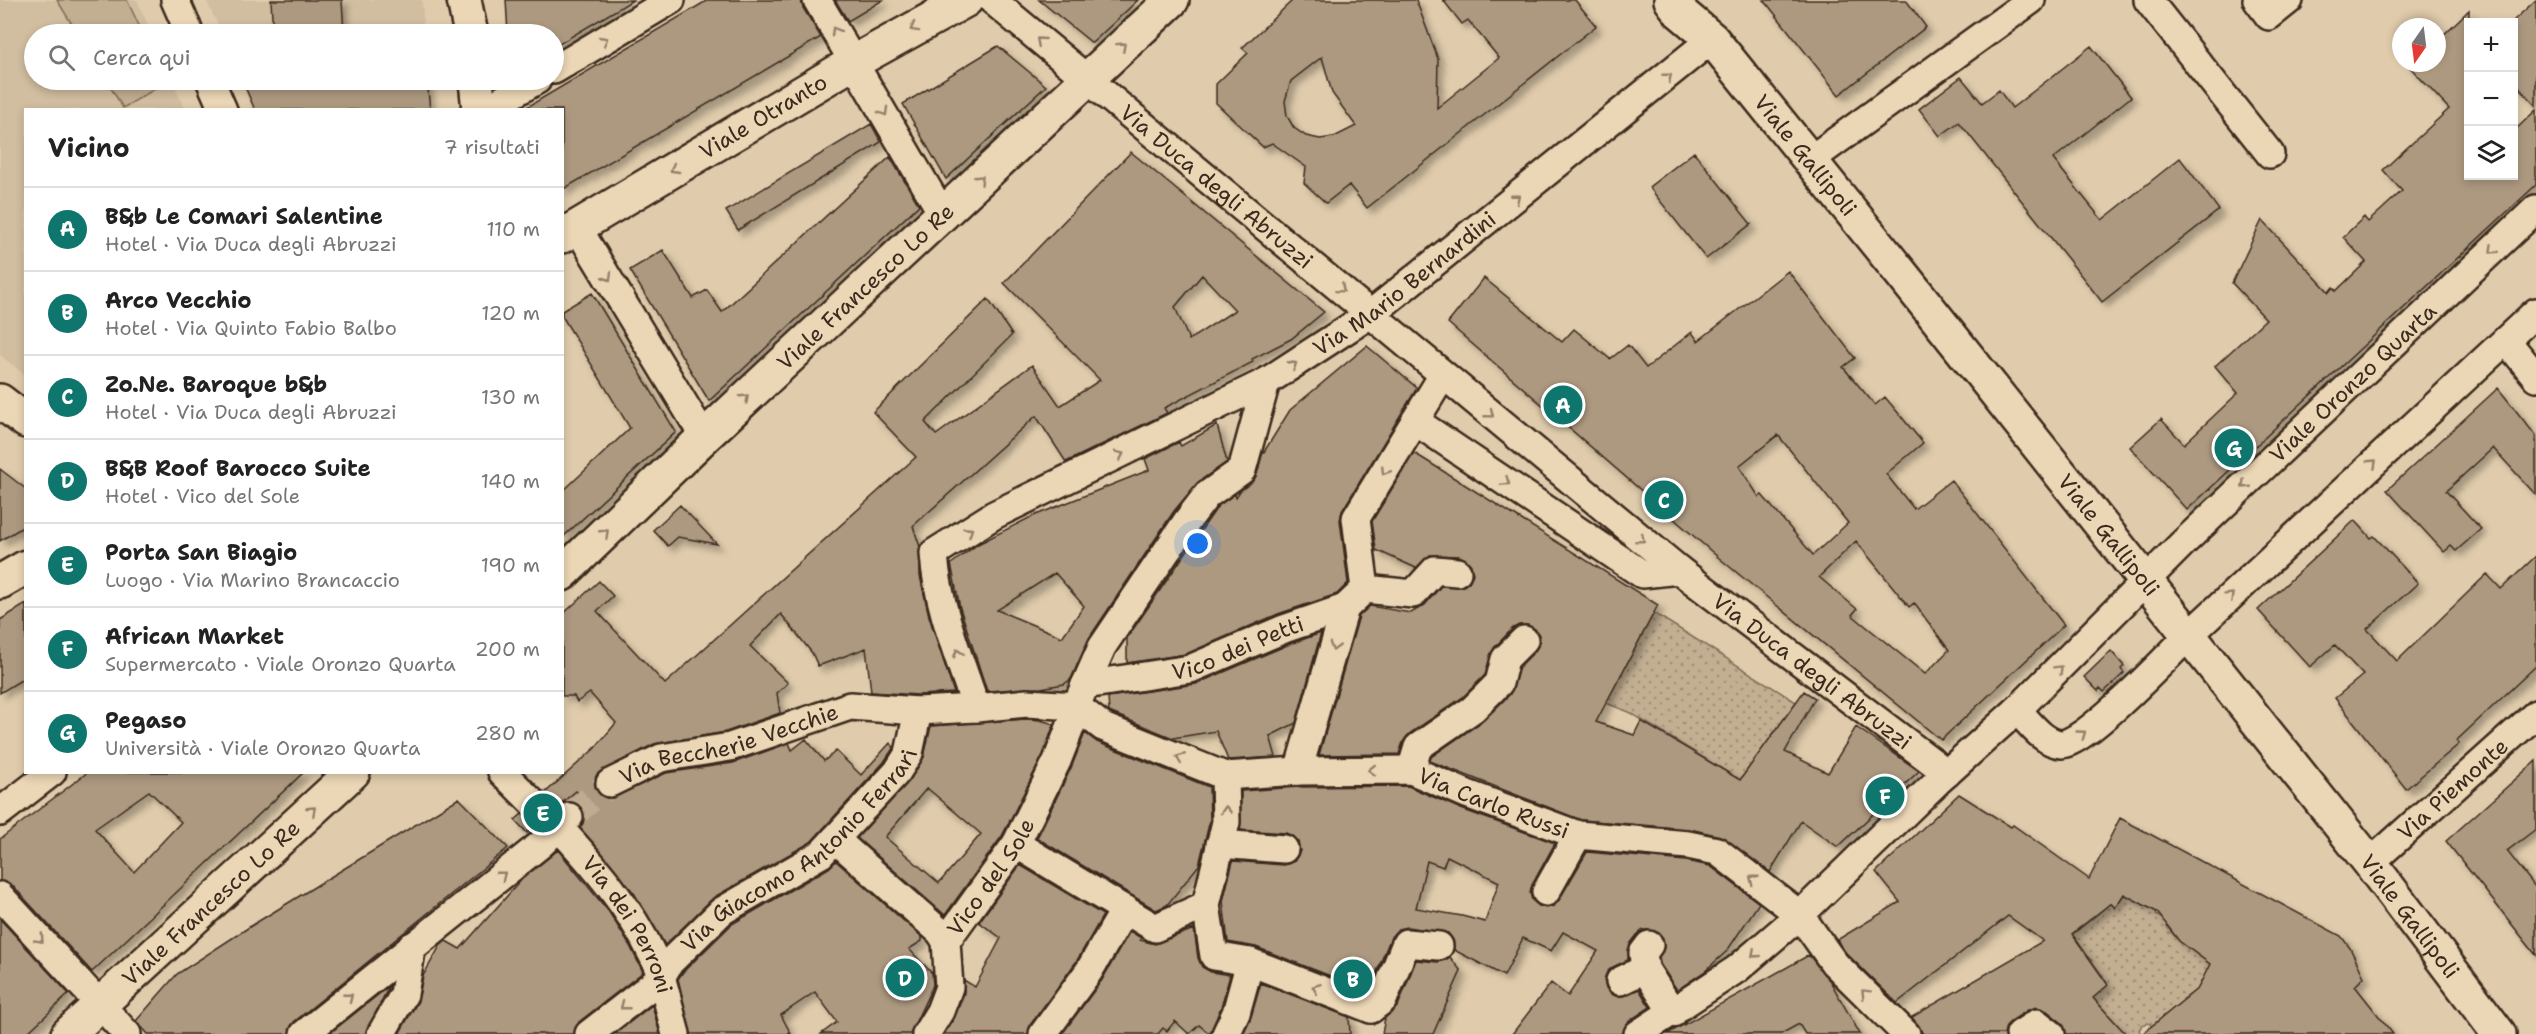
<!DOCTYPE html>
<html lang="it">
<head>
<meta charset="utf-8">
<style>
	:root { --surface:#fff; --page:#f6f6f6; --text:#222; --muted:#767676; --line:#e0e0e0; --accent:#0f766e }
	body { margin:0; font-family:"Shantell Sans",sans-serif; background:var(--page); color:var(--text) }
	.controls { position:absolute; right:18px; top:18px; display:grid; overflow:hidden; border-radius:0px; box-shadow:0 3px 9px #0003 }
	.controls button { width:54px; height:54px; display:grid; place-items:center; padding:0; border:0; border-bottom:2px solid var(--line); background:var(--surface); color:var(--text); font:30px sans-serif }
	.compass { position:absolute; left:2392px; top:18px; width:54px; height:54px; border-radius:50%; background:var(--surface); box-shadow:0 3px 9px #0003; rotate:194deg }
	.you { position:absolute; left:1198px; top:544px; width:21px; height:21px; margin:-15px; border:4px solid #fff; border-radius:50%; background:#1a73e8; box-shadow:0 0 0 9px #1a73e833 }
	.badge { display:grid; place-items:center; width:39px; height:39px; border-radius:50%; background:var(--accent); color:#fff; font-size:20px; font-weight:700 }
	.pin { position:absolute; translate:-50% -50%; border:3px solid #fff; box-shadow:0 2px 6px #0006 }
	.list { margin:0; padding:0; list-style:none }
	h2 { display:flex; justify-content:space-between; align-items:center; height:78px; margin:0; padding:0 24px; font-size:26px }
	h2 small { font-size:20px; font-weight:400; color:var(--muted) }
	.list li { display:grid; grid-template-columns:39px 1fr auto; gap:18px; align-items:center; box-sizing:border-box; height:84px; padding:0 24px; border-top:2px solid var(--line) }
	.list b { display:block; font-size:22px; white-space:nowrap }
	.list p { margin:0; font-size:20px; white-space:nowrap; color:var(--muted) }
	.list em { font-size:20px; font-style:normal; color:var(--muted) }
	.icon { flex:none; width:33px; height:33px; fill:none; stroke:currentColor; stroke-width:2; stroke-linecap:round; stroke-linejoin:round }
	.map { position:relative; flex:none; width:2536px; height:1034px; overflow:hidden }
	.search { position:absolute; background:var(--surface); box-shadow:0 3px 9px #0003; left:24px; top:24px; width:540px; height:66px; display:flex; align-items:center; gap:15px; box-sizing:border-box; padding:0 21px; border-radius:33px; color:var(--muted); font-size:22px }
	.panel { position:absolute; background:var(--surface); box-shadow:0 3px 9px #0003; left:24px; top:108px; width:540px; height:666px; border-radius:0px }
	.map>svg:first-child { display:block }
</style>
</head>
<body>
<div class="map">
<svg width="2536" height="1034" viewBox="0 0 2536 1034">
	<defs>
		<pattern id="garden-dots" width="8" height="8" patternUnits="userSpaceOnUse" patternTransform="scale(1.5)"><rect width="8" height="8" fill="#c2ae91"/><path d="M2 2h.1M6 6h.1" fill="none" stroke="#9f8e76" stroke-width="1.8" stroke-linecap="round"/></pattern>
		<filter id="shadow"><feDropShadow dx="5.5" dy="5.5" stdDeviation="3" flood-color="#0004"/></filter>
	</defs>
	<rect width="100%" height="100%" fill="#e0ccac"/>
	<filter id="ink" filterUnits="userSpaceOnUse"><feTurbulence type="fractalNoise" baseFrequency=".0167" numOctaves="2"/><feDisplacementMap in="SourceGraphic" scale="12" xChannelSelector="R" yChannelSelector="G"/><feConvolveMatrix kernelMatrix="1 2 1 2 8 2 1 2 1" color-interpolation-filters="sRGB"/></filter>
	<g filter="url(#ink)">
		<path fill="#d1bd9f" d="M0 0H137L152 34H34V80H172L185 109 26 110 25 375 0 355Z
			M206 0H422L424 34H222Z"/>
		<path fill="#c2ae91" stroke="#7e6c58" stroke-width="1.5" d="M57 0H127L143 34H78Z
			M106 80H163L165 83 123 108Z"/>
		<path fill="url(#garden-dots)" stroke="#7e6c58" stroke-width="1.5" d="M1654 613 1796 702 1740 780 1629 712 1606 703Z
			M2124 894 2157 912 2156 915 2170 923 2168 928 2179 941 2210 964 2206 973 2215 979 2183 999 2184 1001 2152 1026 2148 1023 2142 1025 2139 1030 2141 1034H2118L2112 1019 2093 998 2107 986 2104 983 2106 981 2089 957 2085 959 2072 935 2111 903 2115 908Z"/>
		<path fill="#ad9980" stroke="#3b2a1e" stroke-width="1.5" fill-rule="evenodd" filter="url(#shadow)" d="M271 0H342L344 34H273Z
			M506 0H633L554 47V34H508Z
			M708 0H801L803 8 821 37 562 190V110H522Z
			M835 0H883L848 21Z
			M1039 0H1138L1092 43Z
			M1293 0H1416L1438 59 1437 108 1499 58 1468 20 1462 24 1443 0H1575L1596 26 1367 208 1349 185 1326 203 1304 183 1306 167 1272 143 1263 147 1216 103V84L1248 53 1242 48ZM1322 57 1332 93 1356 126 1334 137 1320 139 1306 136 1294 128 1287 116 1285 101 1291 81Z
			M1764 0H1906L1926 27 1839 95Z
			M2536 0V106L2514 82V20Z
			M2469 10V176H2514V131L2536 110V185L2187 510 2130 447 2161 419 2184 444 2238 393 2215 366 2266 319 2232 283 2262 220 2329 292 2333 287 2336 291 2366 262 2343 237 2364 217 2368 222 2402 191 2383 170 2449 109 2406 63H2437V41Z
			M998 46 1046 86 946 179 903 104Z
			M2091 46 2131 97 2053 159 2102 220 2180 158 2219 210 2102 302 1959 122 1940 136 1919 109 1961 77 1982 103 1999 90 2012 108Z
			M242 80H427L430 110H255Z
			M871 124 881 142 738 230 726 211Z
			M1131 152 1324 312 1291 339 1252 359 1253 362 1164 408 1167 413 1066 462 1036 416 913 526 920 547V576L929 616 954 693 918 695 871 692 866 648 818 666 812 653 781 614 750 646 788 683 777 693 780 713 726 732 654 744 597 774 594 781 596 789 602 796 610 799 666 773 733 763 789 743 792 750 806 739 824 761 836 751 861 775 890 743 894 747 884 762 811 842 714 897 665 945 634 893 580 828 584 821 583 811 589 804 576 791 558 806H549L545 793 594 749 616 723 590 693 577 702 574 696H562V615L599 581 613 596 597 611 665 684 916 457 873 412 988 299 1012 335 925 422 936 435 1032 365 1060 406 1100 380 1004 283ZM1202 275 1235 310 1189 340 1175 307Z
			M1694 152 1751 224 1706 259 1649 187Z
			M890 157 919 205 709 401 630 270 663 250 693 298 707 290 722 312Z
			M1788 271 1855 358 1843 367 1875 405 1885 397 1923 443 1886 474 1914 509 1951 480 2064 625 1941 740 1719 558 1448 323 1484 278 1562 342 1574 329 1610 359 1628 345 1646 368 1692 332 1698 341ZM1778 435 1848 523 1813 555 1762 495 1759 497 1739 466ZM1856 541 1909 607 1914 603 1949 650 1925 674 1852 615 1857 609 1819 577Z
			M592 293 676 432 562 538V492L630 428 562 316V311Z
			M1367 346 1417 388 1342 511 1340 520 1348 583 1337 594 1278 614 1186 654 1127 663V638L1218 506 1235 494 1236 497 1240 491 1252 482 1257 474 1262 455 1290 410Z
			M2498 388 2536 436V495L2493 448 2446 491 2481 529 2456 551 2451 546 2444 552 2387 490Z
			M1217 425 1227 462 1198 482 1174 511 1089 638 1071 679 1064 684 1041 688 987 691 960 608 951 564 978 544 1031 517 1149 470 1145 459 1179 442 1181 446ZM1055 573 1084 606 1062 637 997 610Z
			M1414 453 1658 605 1596 722 1634 735 1641 721 1740 780 1804 691 1815 698 1785 752 1828 773 1856 727 1919 771 1838 847 1801 821 1770 872 1720 836 1690 829 1581 820 1430 761 1431 757 1484 720 1510 694 1519 667 1535 651 1539 644V635L1535 629 1527 625H1519L1513 628 1494 648 1485 675 1463 697 1409 734 1403 742 1399 754 1319 755 1359 616 1370 606 1411 613 1425 605 1441 586H1463L1469 582 1473 574 1471 565 1466 559 1459 556 1430 555 1416 568 1376 550 1372 521Z
			M0 469 26 489V525L0 541Z
			M680 505 717 544 678 537 668 546 653 530Z
			M2355 520 2371 538 2374 536 2418 583 2367 629 2397 661 2487 574 2501 589 2536 556V666L2456 741 2459 744 2406 789 2335 698 2363 675 2335 645 2310 667 2258 610Z
			M26 604V677L0 693V620Z
			M1321 633 1296 723 1270 736 1276 757 1228 760 1216 731 1173 738 1109 712 1108 697 1196 684 1290 644Z
			M2111 651 2124 666 2121 669 2124 673 2104 692 2100 688 2098 691 2084 677Z
			M1027 719 1040 720 1054 724 1043 755 1002 836 945 915 857 838 910 780 924 757 931 726ZM927 788 981 834 939 883 885 837Z
			M1085 733 1097 742 1209 787 1210 820 1199 865 1167 905 1156 910 1037 838 1071 768Z
			M2536 761V829L2507 851 2536 888V955L2446 841Z
			M88 772H304L92 972 12 885 0 881V839ZM149 791 181 822 134 872 95 829Z
			M1408 786 1461 809 1555 843 1532 885 1530 892 1532 900 1539 906 1546 908 1554 906 1559 900 1587 852 1686 861 1710 866 1759 903 1727 951 1705 971 1677 990 1660 964 1659 957 1664 947 1663 938 1659 933 1651 930H1643L1637 935 1630 944 1628 960 1613 967 1607 972 1604 979 1606 988 1611 994 1618 997 1639 989 1650 1007 1629 1021 1622 1034H1512L1551 983 1568 996 1598 951 1563 932 1551 951 1523 938 1504 976 1454 950 1453 940 1448 933 1407 927 1398 929 1391 937 1369 991 1256 947 1228 942 1223 901 1233 861 1283 865 1291 863 1297 857 1300 851 1298 842 1292 836 1286 833 1240 830 1241 791 1299 787ZM1447 856 1499 882 1485 922 1462 916 1416 908 1427 861 1443 867Z
			M1959 794 2011 827 2013 825 2089 879 2120 818 2341 936 2350 948 2364 977 2355 986 2393 1034H2142L2198 988 2210 964 2179 941 2157 912 2124 894 2115 908 2111 903 2072 934 2108 985 2093 998 2126 1034H2066L2061 1022 2047 1011 2037 1007 2028 1010 2011 1021 2006 1026 2004 1034H1923L1912 1017 2043 941 2008 916 1897 1003 1846 953 1837 940 1900 902 1876 872Z
			M459 798 508 848 294 1022 289 1034H148L136 1021 177 974 254 924Z
			M522 814 529 819H538V823L527 833 515 820Z
			M558 850 609 912 630 946 643 972 579 1022 574 1034H399L418 1001 423 976 440 946 446 941 460 949 522 879Z
			M836 861 922 937V941L909 949 932 973 933 985 910 1034H821L837 1022 815 992 781 1015 791 1034H691L678 979 683 972 732 924 829 868Z
			M1020 865 1103 915 1076 962 1030 1025 1028 1034H944L955 1017 964 993V980L975 987 1001 938 979 922Z
			M0 919 69 994 26 1034H0Z
			M1194 929 1198 958 1202 967 1211 972 1230 975 1221 1007 1210 1034 1199 1025 1189 1034 1175 1021 1167 1031 1163 1028 1158 1034H1062L1102 980 1130 931 1141 938 1140 940 1155 944Z
			M1809 955 1830 981 1860 1034H1805L1799 1024 1781 1034H1667Z
			M1450 957 1461 971 1433 1034H1382L1385 1018 1398 1006 1416 960 1438 962Z
			M1261 983 1349 1017 1350 1034H1243L1251 1017Z
			M389 986 365 1034H329Z
			M652 1005 660 1034H615Z"/>
		<g fill="none" stroke-linecap="round" stroke-linejoin="round">
			<path stroke="#bfac90" stroke-width="27" stroke-dasharray="27 14" stroke-linecap="butt" d="M569 817 610 783"/>
			<defs>
				<g id="street">
					<path d="M175 0 190 34"/>
					<path d="M817 0 943 215"/>
					<path id="s1" d="M992 0 1679 570 1947 773"/>
					<path d="M2148 0 2270 154"/>
					<path d="M2257 0 2269 16 2289 0"/>
					<path d="M554 70 671 0"/>
					<path d="M210 80 223 110"/>
					<path d="M485 110 537 80"/>
					<path d="M1810 160 2031 0"/>
					<path d="M577 227 704 437"/>
					<path d="M2506 340 2536 377"/>
					<path d="M1443 375 1415 421 1642 574 1679 570"/>
					<path d="M1365 589 1413 594 1435 570 1457 572"/>
					<path id="s2" d="M1085 685 1190 669 1284 629 1345 608"/>
					<path id="s3" d="M976 708C960 659 937 606 934 553L994 515 1266 382 1372 313 1712 39"/>
					<path d="M2017 710C2029 722 2043 743 2061 744 2084 745 2169 655 2188 636L2536 312"/>
					<path d="M1411 770 1418 747 1473 709 1499 683 1505 659 1524 640"/>
					<path d="M1298 771 1345 608 1365 589 1356 518 1415 421"/>
					<path d="M502 772 534 804"/>
					<path d="M1225 776 1226 822 1206 905 1214 956 1250 962 1371 1009"/>
					<path id="s4" d="M610 783 661 758 730 747 850 706 918 711 976 708 1027 703 1076 706 1103 727 1225 776 1298 771 1411 770 1467 794 1578 835 1688 845 1717 851 1800 915 1834 963 1906 1034"/>
					<path d="M0 812 52 772"/>
					<path id="s5" d="M553 821C593 864 629 905 654 958 665 982 669 1010 676 1034"/>
					<path d="M835 839 940 932 946 941"/>
					<path d="M1016 844 1155 928 1206 905"/>
					<path d="M1220 844 1284 849"/>
					<path id="s6" d="M2370 863 2536 714"/>
					<path d="M1546 892 1578 835"/>
					<path d="M0 896 127 1034"/>
					<path d="M1645 969 1643 953 1649 945"/>
					<path d="M1620 981 1645 969 1673 1013"/>
					<path d="M1371 1009 1383 1000 1406 943 1439 946"/>
					<path d="M304 1034 540 845 569 817"/>
					<path d="M381 1034 404 994 412 946"/>
					<path id="s7" d="M589 1034 660 979 670 962 722 911 821 854 897 772 909 753 918 711"/>
					<path id="s8" d="M926 1034 940 1011 949 987 946 941 1016 844 1057 761 1073 720 1076 706 1102 647 1187 521 1207 495 1242 470 1266 382"/>
					<path d="M1043 1034 1089 971 1125 909"/>
					<path d="M1226 1034 1236 1013 1250 962"/>
					<path id="s9" d="M1638 1034 1737 969 1800 915 1938 781 2017 710 2182 544 2536 209"/>
					<path d="M2020 1034 2037 1023 2051 1034"/>
				</g>
				<g id="secondary">
					<path d="M464 0 471 34"/>
					<path d="M476 80 479 110"/>
					<path id="s10" d="M562 236 854 62 966 0"/>
					<path d="M0 401 26 421"/>
					<path id="s11" d="M562 574 704 437 1172 0"/>
					<path d="M0 582 26 567"/>
					<path id="s12" d="M68 1034 353 772"/>
				</g>
				<g id="primary">
					<path id="s13" d="M1671 0 1680 12 1712 39 1904 277 2370 863 2499 1034"/>
				</g>
			</defs>
			<use href="#street" stroke="#3b2a1e" stroke-width="32"/>
			<use href="#secondary" stroke="#3b2a1e" stroke-width="38"/>
			<use href="#primary" stroke="#3b2a1e" stroke-width="38"/>
			<use href="#street" stroke="#ebd6b5" stroke-width="27"/>
			<use href="#secondary" stroke="#ebd6b5" stroke-width="33"/>
			<use href="#primary" stroke="#ebd6b5" stroke-width="33"/>
		</g>
		<defs><path id="oneway-chevron" d="M-2-3.5L2.5 0L-2 3.5" fill="none" stroke-width="1.6" stroke-linecap="round" stroke-linejoin="round" transform="scale(1.5)"/></defs>
		<g stroke="#93806a">
			<use href="#oneway-chevron" transform="translate(914 28) rotate(151)"/>
			<use href="#oneway-chevron" transform="translate(835 31) rotate(-120)"/>
			<use href="#oneway-chevron" transform="translate(604 40) rotate(-31)"/>
			<use href="#oneway-chevron" transform="translate(1040 41) rotate(-139)"/>
			<use href="#oneway-chevron" transform="translate(1122 46) rotate(-42)"/>
			<use href="#oneway-chevron" transform="translate(1668 77) rotate(-39)"/>
			<use href="#oneway-chevron" transform="translate(884 112) rotate(60)"/>
			<use href="#oneway-chevron" transform="translate(674 169) rotate(149)"/>
			<use href="#oneway-chevron" transform="translate(980 179) rotate(-44)"/>
			<use href="#oneway-chevron" transform="translate(1516 198) rotate(-39)"/>
			<use href="#oneway-chevron" transform="translate(2493 250) rotate(137)"/>
			<use href="#oneway-chevron" transform="translate(608 277) rotate(59)"/>
			<use href="#oneway-chevron" transform="translate(1341 289) rotate(40)"/>
			<use href="#oneway-chevron" transform="translate(1293 365) rotate(-33)"/>
			<use href="#oneway-chevron" transform="translate(745 398) rotate(-43)"/>
			<use href="#oneway-chevron" transform="translate(1490 414) rotate(39)"/>
			<use href="#oneway-chevron" transform="translate(1120 455) rotate(-26)"/>
			<use href="#oneway-chevron" transform="translate(2373 463) rotate(-43)"/>
			<use href="#oneway-chevron" transform="translate(1385 471) rotate(121)"/>
			<use href="#oneway-chevron" transform="translate(1506 482) rotate(34)"/>
			<use href="#oneway-chevron" transform="translate(2245 485) rotate(137)"/>
			<use href="#oneway-chevron" transform="translate(969 531) rotate(-33)"/>
			<use href="#oneway-chevron" transform="translate(605 533) rotate(-44)"/>
			<use href="#oneway-chevron" transform="translate(1641 539) rotate(39)"/>
			<use href="#oneway-chevron" transform="translate(2230 596) rotate(-43)"/>
			<use href="#oneway-chevron" transform="translate(1334 647) rotate(106)"/>
			<use href="#oneway-chevron" transform="translate(958 653) rotate(-108)"/>
			<use href="#oneway-chevron" transform="translate(2059 669) rotate(-45)"/>
			<use href="#oneway-chevron" transform="translate(2082 734) rotate(-36)"/>
			<use href="#oneway-chevron" transform="translate(1180 758) rotate(-158)"/>
			<use href="#oneway-chevron" transform="translate(1372 770) rotate(179)"/>
			<use href="#oneway-chevron" transform="translate(312 810) rotate(-42)"/>
			<use href="#oneway-chevron" transform="translate(1226 810) rotate(-92)"/>
			<use href="#oneway-chevron" transform="translate(502 875) rotate(-38)"/>
			<use href="#oneway-chevron" transform="translate(1753 879) rotate(-142)"/>
			<use href="#oneway-chevron" transform="translate(40 939) rotate(47)"/>
			<use href="#oneway-chevron" transform="translate(1755 954) rotate(139)"/>
			<use href="#oneway-chevron" transform="translate(1316 988) rotate(-159)"/>
			<use href="#oneway-chevron" transform="translate(1865 993) rotate(-135)"/>
			<use href="#oneway-chevron" transform="translate(349 997) rotate(-39)"/>
			<use href="#oneway-chevron" transform="translate(624 1006) rotate(142)"/>
		</g>
	</g>
	<g text-anchor="middle" dominant-baseline="central" stroke-width="4.5" stroke-linejoin="round" paint-order="stroke">
		<g font-size="22" fill="#3b2a1e" stroke="#ebd6b5">
			<text stroke="none"><textPath href="#s10" startOffset="234">Viale Otranto</textPath></text>
			<text stroke="none"><textPath href="#s13" startOffset="206">Viale Gallipoli</textPath></text>
			<text stroke="none"><textPath href="#s1" startOffset="292">Via Duca degli Abruzzi</textPath></text>
			<text stroke="none"><textPath href="#s3" startOffset="705">Via Mario Bernardini</textPath></text>
			<text stroke="none"><textPath href="#s11" startOffset="418">Viale Francesco Lo Re</textPath></text>
			<text stroke="none"><textPath href="#s9" startOffset="969">Viale Oronzo Quarta</textPath></text>
			<text stroke="none"><textPath href="#s13" startOffset="692">Viale Gallipoli</textPath></text>
			<text stroke="none"><textPath href="#s2" startOffset="158">Vico dei Petti</textPath></text>
			<text stroke="none"><textPath href="#s1" startOffset="1060">Via Duca degli Abruzzi</textPath></text>
			<text stroke="none"><textPath href="#s4" startOffset="126">Via Beccherie Vecchie</textPath></text>
			<text stroke="none"><textPath href="#s6" startOffset="111">Via Piemonte</textPath></text>
			<text stroke="none"><textPath href="#s4" startOffset="921">Via Carlo Russi</textPath></text>
			<text stroke="none"><textPath href="#s7" startOffset="282">Via Giacomo Antonio Ferrari</textPath></text>
			<text stroke="none"><textPath href="#s8" startOffset="177">Vico del Sole</textPath></text>
			<text stroke="none"><textPath href="#s12" startOffset="194">Viale Francesco Lo Re</textPath></text>
			<text stroke="none"><textPath href="#s13" startOffset="1178">Viale Gallipoli</textPath></text>
			<text stroke="none"><textPath href="#s5" startOffset="129">Via dei Perroni</textPath></text>
		</g>
	</g>
</svg>
<div class="controls">
<button>+</button>
<button>−</button>
<button><svg class="icon" aria-label="layers" viewBox="0 0 24 24"><path d="M12 4l9 5-9 5-9-5zM3 14l9 5 9-5"/></svg></button>
</div>
<svg class="compass" viewBox="-18 -18 36 36"><path d="M0-13l5 13h-10z" fill="#e53935"/><path d="M0 13l5-13h-10z" fill="#767676"/></svg>
<div class="you"></div>
<div class="pin badge" style="left:1563px;top:405px">A</div>
<div class="pin badge" style="left:1353px;top:979px">B</div>
<div class="pin badge" style="left:1664px;top:500px">C</div>
<div class="pin badge" style="left:905px;top:978px">D</div>
<div class="pin badge" style="left:543px;top:813px">E</div>
<div class="pin badge" style="left:1885px;top:796px">F</div>
<div class="pin badge" style="left:2234px;top:448px">G</div>
<div class="search"><svg class="icon" aria-label="search" viewBox="0 0 24 24"><circle cx="10" cy="10" r="6"/><path d="M15 15l6 6"/></svg>Cerca qui</div>
<section class="panel">
<h2>Vicino<small>7 risultati</small></h2>
<ul class="list">
<li><span class="badge">A</span><div><b>B&amp;b Le Comari Salentine</b><p>Hotel · Via Duca degli Abruzzi</p></div><em>110 m</em></li>
<li><span class="badge">B</span><div><b>Arco Vecchio</b><p>Hotel · Via Quinto Fabio Balbo</p></div><em>120 m</em></li>
<li><span class="badge">C</span><div><b>Zo.Ne. Baroque b&amp;b</b><p>Hotel · Via Duca degli Abruzzi</p></div><em>130 m</em></li>
<li><span class="badge">D</span><div><b>B&amp;B Roof Barocco Suite</b><p>Hotel · Vico del Sole</p></div><em>140 m</em></li>
<li><span class="badge">E</span><div><b>Porta San Biagio</b><p>Luogo · Via Marino Brancaccio</p></div><em>190 m</em></li>
<li><span class="badge">F</span><div><b>African Market</b><p>Supermercato · Viale Oronzo Quarta</p></div><em>200 m</em></li>
<li><span class="badge">G</span><div><b>Pegaso</b><p>Università · Viale Oronzo Quarta</p></div><em>280 m</em></li>
</ul>
</section>
</div>
</body>
</html>
